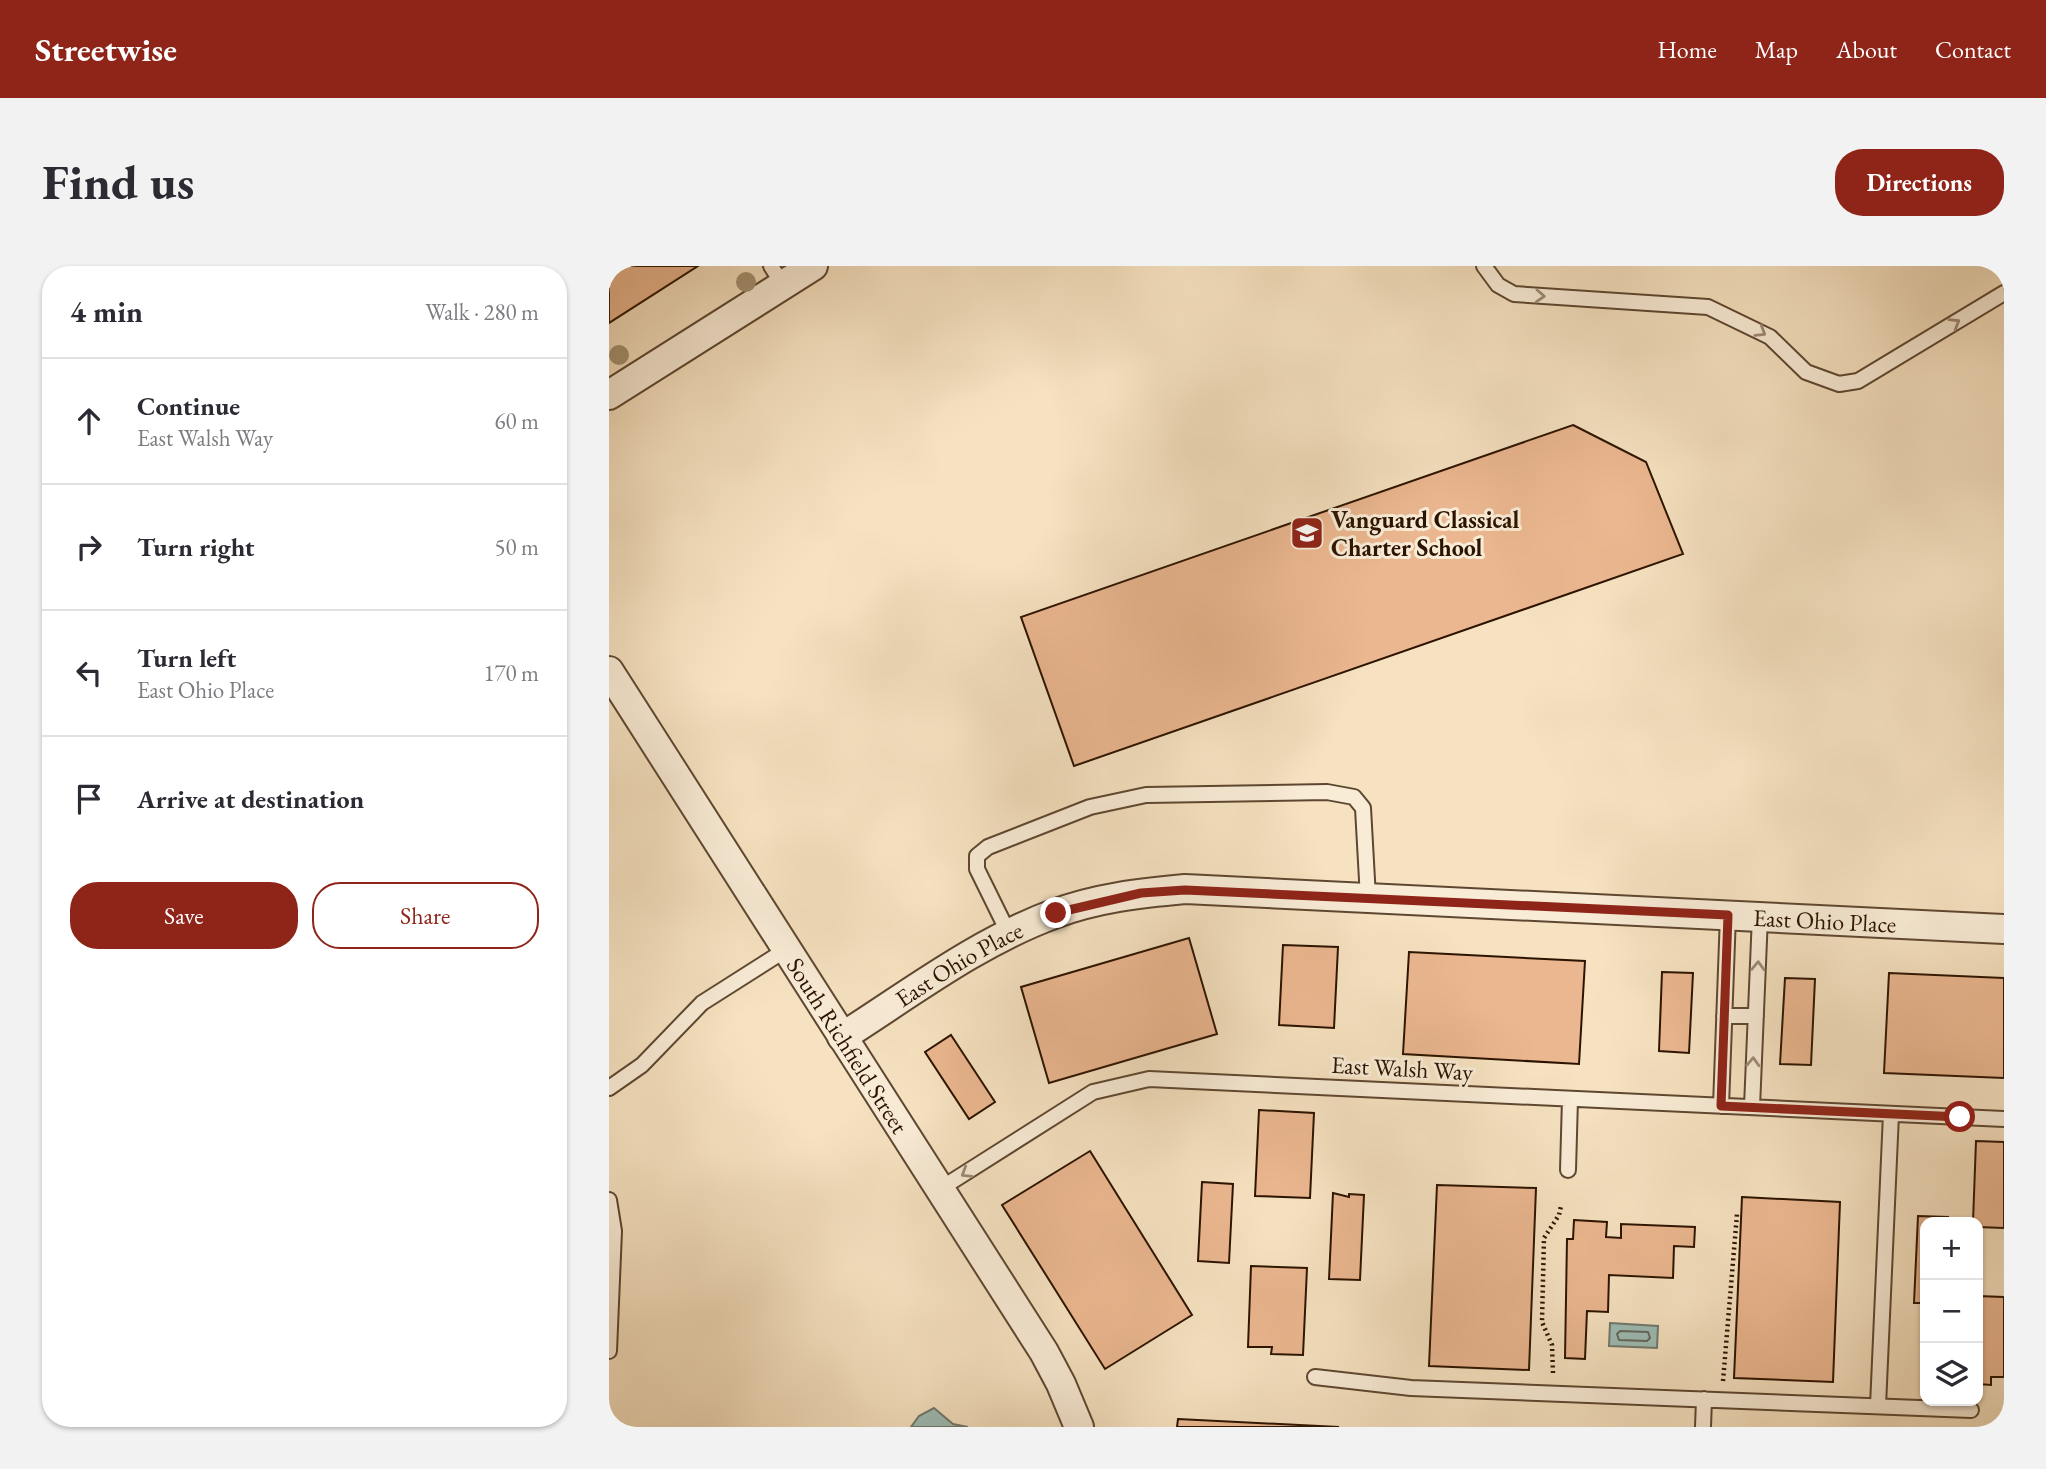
<!DOCTYPE html>
<html lang="en">
<head>
<meta charset="utf-8">
<style>
	:root { --surface:#fff; --page:#f2f2f3; --text:#2b2b33; --muted:#7c7c81; --line:#e1e1e2; --accent:#8f2418 }
	body { margin:0; font-family:"EB Garamond",serif; background:var(--page); color:var(--text) }
	.controls { position:absolute; right:21px; bottom:21px; display:grid; overflow:hidden; border-radius:14px; box-shadow:0 2px 5px #0004 }
	.controls button { width:63px; height:63px; display:grid; place-items:center; padding:0; border:0; border-bottom:2px solid var(--line); background:var(--surface); color:var(--text); font:35px sans-serif }
	.stop { position:absolute; width:21px; height:21px; margin:-16px; border:5px solid #8f2418; border-radius:50%; background:#fff }
	.stop.end { background:#8f2418; border-color:#fff; box-shadow:0 2px 7px #0008 }
	.list { margin:0; padding:0; list-style:none }
	h2 { display:flex; justify-content:space-between; align-items:center; height:91px; margin:0; padding:0 28px; font-size:30px }
	h2 small { font-size:23px; font-weight:400; color:var(--muted) }
	.list li { display:grid; grid-template-columns:46px 1fr auto; gap:21px; align-items:center; box-sizing:border-box; height:126px; padding:0 28px; border-top:2px solid var(--line) }
	.list b { display:block; font-size:26px; white-space:nowrap }
	.list p { margin:0; font-size:23px; white-space:nowrap; color:var(--muted) }
	.list em { font-size:23px; font-style:normal; color:var(--muted) }
	.actions { display:flex; gap:14px; padding:21px 28px }
	.actions a { flex:1; padding:16px 0; border:2px solid var(--accent); border-radius:28px; text-align:center; font-size:24px; color:var(--accent) }
	.actions .main { background:var(--accent); color:#fff }
	.icon { flex:none; width:38px; height:38px; fill:none; stroke:currentColor; stroke-width:2; stroke-linecap:round; stroke-linejoin:round }
	.map { position:relative; flex:none; width:1395px; height:1161px; overflow:hidden; border-radius:28px }
	header { display:flex; align-items:center; gap:42px; box-sizing:border-box; height:98px; padding:0 35px; background:var(--accent); color:#fff }
	header strong { font-size:33px }
	nav { display:flex; gap:38px; margin-inline-start:auto; font-size:24px }
	.intro { display:flex; align-items:center; justify-content:space-between; box-sizing:border-box; height:168px; padding:0 42px }
	h1 { margin:0; font-size:49px }
	.button { padding:18px 32px; border-radius:28px; background:var(--accent); color:#fff; font-size:24px; font-weight:700 }
	main { display:flex; gap:42px; padding:0 42px }
	aside { flex:1; background:var(--surface); border-radius:28px; box-shadow:0 2px 5px #0004 }
	.map>svg:first-child { display:block }
</style>
</head>
<body>
<header>
<strong>Streetwise</strong>
<nav><a>Home</a><a>Map</a><a>About</a><a>Contact</a></nav>
</header>
<div class="intro"><h1>Find us</h1><a class="button">Directions</a></div>
<main>
<aside>
<h2>4 min<small>Walk · 280 m</small></h2>
<ul class="list">
<li><svg class="icon" aria-label="ahead" viewBox="0 0 24 24"><path d="M12 20V5M6 11l6-6 6 6"/></svg><div><b>Continue</b><p>East Walsh Way</p></div><em>60 m</em></li>
<li><svg class="icon" aria-label="right" viewBox="0 0 24 24"><path d="M7 20v-9h11M14 6l5 5-5 5"/></svg><div><b>Turn right</b></div><em>50 m</em></li>
<li><svg class="icon" aria-label="left" viewBox="0 0 24 24"><path d="M17 20v-9H6M10 6l-5 5 5 5"/></svg><div><b>Turn left</b><p>East Ohio Place</p></div><em>170 m</em></li>
<li><svg class="icon" aria-label="arrive" viewBox="0 0 24 24"><path d="M6 21V4h12l-3 4 3 4H6"/></svg><div><b>Arrive at destination</b></div></li>
</ul>
<div class="actions"><a class="main">Save</a><a>Share</a></div>
</aside>
<div class="map">
<svg width="1395" height="1161" viewBox="0 0 1395 1161">
	<rect width="100%" height="100%" fill="#f6e2c1"/>
	<filter id="stains"><feTurbulence type="fractalNoise" baseFrequency=".00286" numOctaves="4"/><feColorMatrix values="0 0 0 0 .2 0 0 0 0 .09 0 0 0 0 .02 0 0 0 .5 -.17"/></filter>
	<radialGradient id="worn" r=".72"><stop offset=".6" stop-color="#630" stop-opacity="0"/><stop offset="1" stop-color="#630" stop-opacity=".3"/></radialGradient>
	<path fill="#9dbdb7" stroke="#70796e" stroke-width="2" d="M1001 1057 1049 1060 1048 1082 1000 1080Z
		M325 1142 344 1158 359 1161H302L310 1150Z"/>
	<g fill="none" stroke-linecap="round" stroke-linejoin="round">
		<path stroke="#64685c" stroke-width="2" d="M1011 1065 1039 1066 1041 1072 1038 1075 1010 1074 1008 1068Z"/>
	</g>
	<path fill="#ebb790" stroke="#2c1300" stroke-width="2" d="M0 0H89L0 57Z
		M964 159 1037 196 1074 288 465 500 412 351Z
		M580 672 608 768 440 817 412 721Z
		M674 679 729 681 725 762 670 759Z
		M800 686 976 695 970 798 794 788Z
		M1053 706 1084 707 1080 787 1050 785Z
		M1280 707 1395 712V812L1275 807Z
		M1176 712 1206 713 1202 799 1171 798Z
		M342 769 386 836 360 853 316 786Z
		M650 844 705 847 701 932 646 930Z
		M1367 875 1395 876V962L1369 961V956H1364Z
		M481 885 583 1049 496 1103 393 939Z
		M593 916 624 918 620 997 589 995Z
		M828 919 927 922 920 1104 820 1100Z
		M724 927 740 931V928L755 929 751 1014 720 1013Z
		M1133 931 1231 936 1224 1116 1125 1112Z
		M1309 950 1339 951V956H1316V1037H1305Z
		M965 954 998 956 997 971 1012 972V958L1086 961 1085 981 1065 980 1064 1012 1000 1009 999 1046 978 1045 976 1093 956 1092 958 973H964Z
		M642 1000 698 1002 694 1089 662 1088 663 1081H639Z
		M1369 1030 1395 1031V1111H1382V1119L1369 1118Z
		M569 1153 730 1161H568Z"/>
	<g fill="none" stroke-linecap="round" stroke-linejoin="round">
		<defs>
			<path id="lane" d="M162 0 174 19
				M875 0 889 19 905 28 1099 41 1161 71 1197 106 1230 118 1249 115 1395 27
				M400 668 368 603V590L379 581 481 541 537 529 718 526 745 531 754 542 759 632
				M1115 750H1147
				M0 822 33 799 93 737 178 683
				M1112 840 1119 649
				M1143 841 1151 650
				M959 904 961 833
				M331 923 484 826 540 813 1395 853
				M0 934 5 965 0 1085
				M706 1111 802 1122 1362 1144
				M1269 1140 1282 848
				M1094 1161 1095 1133"/>
			<g id="street">
				<path d="M0 129 204 0"/>
				<path id="s1" d="M0 405 435 1086 452 1118 470 1161"/>
				<path id="s2" d="M233 771C302 727 369 676 445 648 487 632 532 627 576 623L1395 663"/>
			</g>
		</defs>
		<use href="#lane" stroke="#5e4730" stroke-width="18"/>
		<use href="#street" stroke="#5e4730" stroke-width="32"/>
		<path stroke="#2c1300" stroke-width="4.5" stroke-dasharray="2 3.5" stroke-linecap="butt" d="M944 1107 943 1079 933 1056 935 972 950 949 952 940
			M1114 1115 1128 948"/>
		<use href="#lane" stroke="#f9ecd7" stroke-width="14"/>
		<use href="#street" stroke="#f9ecd7" stroke-width="28"/>
	</g>
	<g fill="#a49272">
		<circle cx="137" cy="16" r="10"/>
		<circle cx="10" cy="89" r="10"/>
	</g>
	<defs><path id="oneway-chevron" d="M-2-3.5L2.5 0L-2 3.5" fill="none" stroke-width="1.6" stroke-linecap="round" stroke-linejoin="round" transform="scale(1.75)"/></defs>
	<g stroke="#9d8a76">
		<use href="#oneway-chevron" transform="translate(931 30) rotate(3)"/>
		<use href="#oneway-chevron" transform="translate(1346 57) rotate(-31)"/>
		<use href="#oneway-chevron" transform="translate(1152 66) rotate(32)"/>
		<use href="#oneway-chevron" transform="translate(1149 700) rotate(-88)"/>
		<use href="#oneway-chevron" transform="translate(1144 796) rotate(-88)"/>
		<use href="#oneway-chevron" transform="translate(357 907) rotate(148)"/>
	</g>
	<g fill="none" stroke-linecap="round" stroke-linejoin="round">
		<path stroke="#8f2418" stroke-width="9" d="M447 647 532 627 576 624 1119 649 1112 840 1351 851"/>
	</g>
	<defs>
		<symbol id="school-square" viewBox="-11 -11 22 22"><rect x="-9" y="-9" width="18" height="18" rx="4" fill="#8f2418" stroke="#f9ecd7"/><path d="M0-5L7-2L0 1L-7-2ZM-4 1L0 2.5L4 1V4Q0 6-4 4Z" fill="#fff"/></symbol>
	</defs>
	<g fill-rule="evenodd">
		<use href="#school-square" x="679" y="248" width="38" height="38"/>
	</g>
	<g text-anchor="middle" dominant-baseline="central" stroke-width="6" stroke-linejoin="round" paint-order="stroke">
		<g font-size="24" font-weight="bold" fill="#2c1300" stroke="#f9ecd7" text-anchor="start">
			<text x="722" y="253">Vanguard Classical<tspan x="722" dy="28">Charter School</tspan></text>
		</g>
		<g font-size="24" fill="#2c1300" stroke="#f9ecd7">
			<text stroke="none"><textPath href="#s2" startOffset="1020">East Ohio Place</textPath></text>
			<text stroke="none"><textPath href="#s2" startOffset="138">East Ohio Place</textPath></text>
			<text stroke="none"><textPath href="#s1" startOffset="444">South Richfield Street</textPath></text>
			<text transform="translate(793 802) rotate(3)">East Walsh Way</text>
		</g>
	</g>
	<rect width="100%" height="100%" filter="url(#stains)"/>
	<rect width="100%" height="100%" fill="url(#worn)"/>
</svg>
<div class="controls">
<button>+</button>
<button>−</button>
<button><svg class="icon" aria-label="layers" viewBox="0 0 24 24"><path d="M12 4l9 5-9 5-9-5zM3 14l9 5 9-5"/></svg></button>
</div>
<div class="stop" style="left:1351px;top:851px"></div>
<div class="stop end" style="left:447px;top:647px"></div>
</div>
</main>
</body>
</html>
